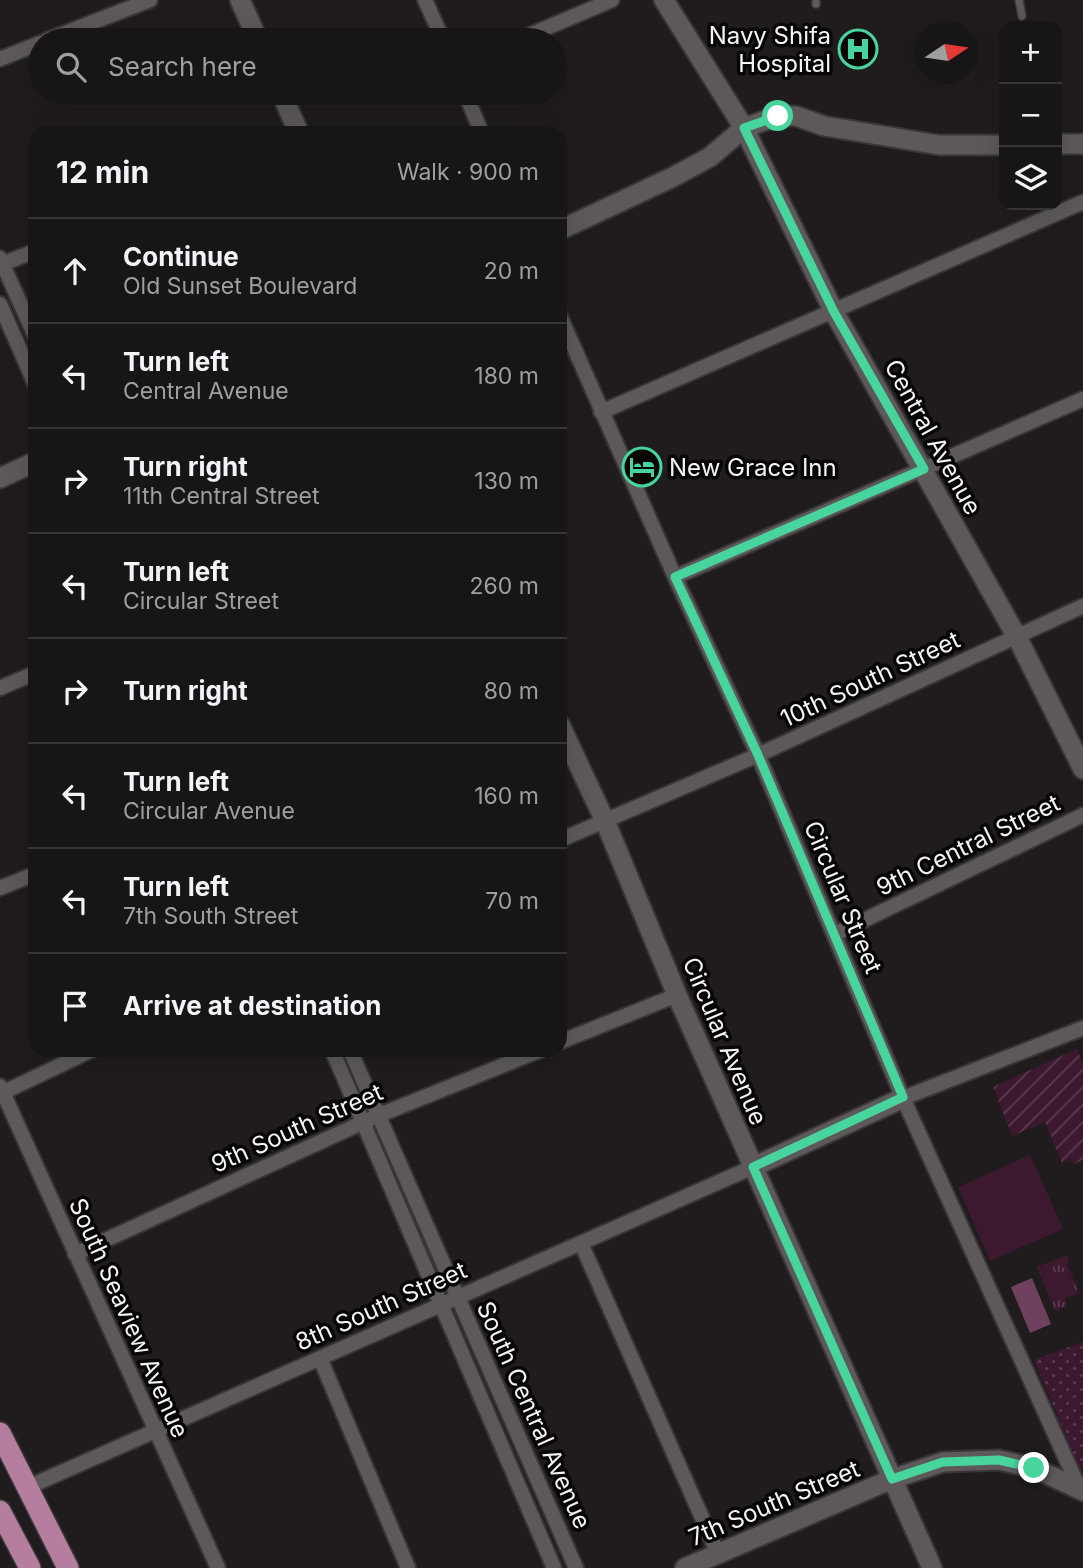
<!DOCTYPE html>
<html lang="en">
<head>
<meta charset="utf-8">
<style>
	:root { --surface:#181516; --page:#211e1f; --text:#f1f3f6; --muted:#9f9fa1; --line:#363435 }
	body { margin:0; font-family:Inter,sans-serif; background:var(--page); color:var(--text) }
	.controls { position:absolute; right:21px; top:21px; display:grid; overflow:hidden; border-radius:14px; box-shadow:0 7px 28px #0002 }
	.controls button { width:63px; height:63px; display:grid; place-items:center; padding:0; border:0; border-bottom:2px solid var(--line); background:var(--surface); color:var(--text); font:35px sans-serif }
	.compass { position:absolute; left:915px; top:21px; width:63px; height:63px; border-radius:50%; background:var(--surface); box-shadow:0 7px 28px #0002; rotate:77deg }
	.stop { position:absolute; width:21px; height:21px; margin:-16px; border:5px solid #48d49d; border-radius:50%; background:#fff }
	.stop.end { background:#48d49d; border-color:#fff; box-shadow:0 2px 7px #0008 }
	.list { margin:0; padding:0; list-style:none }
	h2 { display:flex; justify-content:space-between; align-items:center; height:91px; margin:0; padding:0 28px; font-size:30px }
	h2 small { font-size:23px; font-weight:400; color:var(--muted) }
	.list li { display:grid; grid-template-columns:46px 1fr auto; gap:21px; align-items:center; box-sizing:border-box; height:105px; padding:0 28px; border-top:2px solid var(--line) }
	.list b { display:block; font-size:26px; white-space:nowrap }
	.list p { margin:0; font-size:23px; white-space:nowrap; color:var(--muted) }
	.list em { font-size:23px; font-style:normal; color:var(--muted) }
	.icon { flex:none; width:38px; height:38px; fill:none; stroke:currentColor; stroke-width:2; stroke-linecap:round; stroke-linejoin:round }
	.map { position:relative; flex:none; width:1083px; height:1568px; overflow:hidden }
	.search { position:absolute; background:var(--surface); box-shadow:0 7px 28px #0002; left:28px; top:28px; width:539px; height:77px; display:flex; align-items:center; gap:18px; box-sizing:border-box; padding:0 24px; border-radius:38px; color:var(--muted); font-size:26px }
	.panel { position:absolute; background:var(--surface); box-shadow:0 7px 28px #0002; left:28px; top:126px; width:539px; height:931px; border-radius:21px }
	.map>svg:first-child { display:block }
</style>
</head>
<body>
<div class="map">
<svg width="1083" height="1568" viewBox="0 0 1083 1568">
	<defs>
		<pattern id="grass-tufts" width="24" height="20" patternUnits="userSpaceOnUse" patternTransform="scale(1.75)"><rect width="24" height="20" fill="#3d1930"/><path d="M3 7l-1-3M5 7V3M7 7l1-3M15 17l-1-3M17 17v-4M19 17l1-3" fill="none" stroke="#5a3b4f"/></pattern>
		<pattern id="park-dots" width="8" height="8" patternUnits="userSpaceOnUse" patternTransform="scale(1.75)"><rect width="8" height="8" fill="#3d1930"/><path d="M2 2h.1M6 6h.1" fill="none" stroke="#5a3b4f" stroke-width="1.8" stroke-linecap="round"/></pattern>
		<pattern id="garden-furrows" width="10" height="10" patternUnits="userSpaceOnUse" patternTransform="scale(1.75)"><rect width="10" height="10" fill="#3d1930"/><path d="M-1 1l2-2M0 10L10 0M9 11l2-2" fill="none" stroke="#5a3b4f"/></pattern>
	</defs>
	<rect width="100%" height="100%" fill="#201c1e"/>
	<path fill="url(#grass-tufts)" d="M1067 1255 1069 1262 1067 1264 1079 1293 1065 1298 1067 1306 1055 1311 1037 1267Z"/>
	<path fill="url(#park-dots)" d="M1083 1342V1469L1079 1467 1034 1360Z"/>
	<path fill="url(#garden-furrows)" d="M1077 1049 1083 1064V1160L1074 1164 1070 1159 1062 1163 1045 1122 1012 1136 993 1087Z"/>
	<path fill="#3d1930" d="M1030 1155 1063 1229 990 1261 958 1187Z"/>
	<path fill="#70415e" d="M1032 1278 1051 1324 1030 1333 1011 1287Z"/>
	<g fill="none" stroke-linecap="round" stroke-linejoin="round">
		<defs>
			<path id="lane" d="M816 0V4
				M1019 0 1022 16"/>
			<path id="street" d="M425 0 443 40
				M47 40 150 0
				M518 40 612 0
				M0 59 40 43
				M465 93 482 133
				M0 258 35 336
				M0 265 35 251
				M0 304 35 384
				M560 316 675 577 758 755 903 1098 1081 1492
				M601 412 1083 202
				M675 577 1083 399
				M0 688 35 673
				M560 840 758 755 1083 606
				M0 888 35 874
				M835 934 1083 815
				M560 1042 677 995
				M332 1050 554 1568
				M350 1050 576 1568
				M0 1086 218 1568
				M0 1094 92 1050
				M903 1098 1083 1028
				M581 1243 718 1554
				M75 1254 377 1116 541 1050
				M320 1358 408 1568
				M28 1487 753 1167"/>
			<path id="secondary" d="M240 0 258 40
				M664 0 744 128 834 312 1017 637 1083 769
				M281 93 299 133
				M1057 144H1083
				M560 230 673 177 710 157 744 128 778 116H796L824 126 939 145H1004
				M0 478 35 462
				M560 725 605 821 677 995 932 1568
				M753 1167 903 1098
				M685 1568 892 1479 943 1462 999 1460 1034 1468 1083 1491"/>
			<path id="primary" d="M0 1433 68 1568
				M0 1511 30 1568"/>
		</defs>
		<use href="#lane" stroke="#383637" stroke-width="10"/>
		<use href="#street" stroke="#383637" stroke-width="18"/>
		<use href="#secondary" stroke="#383637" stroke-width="23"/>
		<use href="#primary" stroke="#383637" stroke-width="24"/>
		<use href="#lane" stroke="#5d595b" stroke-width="7"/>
		<use href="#street" stroke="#5d595b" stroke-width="14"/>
		<use href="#secondary" stroke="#5d595b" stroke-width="19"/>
		<use href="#primary" stroke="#b57e9f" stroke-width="21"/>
	</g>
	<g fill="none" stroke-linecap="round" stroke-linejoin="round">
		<path stroke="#48d49d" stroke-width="9" d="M778 116 744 128 834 312 924 469 675 577 758 755 903 1097 753 1167 892 1479 943 1462 999 1460 1034 1468"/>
	</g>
	<defs>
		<symbol id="hospital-ring" viewBox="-11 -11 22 22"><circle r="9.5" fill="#080708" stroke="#48d49d" stroke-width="1.5"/><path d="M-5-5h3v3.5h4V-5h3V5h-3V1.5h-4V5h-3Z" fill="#48d49d"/></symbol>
		<symbol id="hotel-ring" viewBox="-11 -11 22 22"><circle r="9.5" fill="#080708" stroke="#48d49d" stroke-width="1.5"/><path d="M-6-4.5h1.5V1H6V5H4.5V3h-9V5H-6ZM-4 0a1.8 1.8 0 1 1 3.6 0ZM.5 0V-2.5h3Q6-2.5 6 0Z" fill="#48d49d"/></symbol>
	</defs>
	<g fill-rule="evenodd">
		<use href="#hospital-ring" x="836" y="27" width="44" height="44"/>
		<use href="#hotel-ring" x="620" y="445" width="44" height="44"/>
	</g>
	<g text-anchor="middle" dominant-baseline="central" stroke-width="7" stroke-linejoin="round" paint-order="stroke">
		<g font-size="24" fill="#f6f3f4" stroke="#080708" text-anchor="end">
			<text x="831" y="35">Navy Shifa<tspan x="831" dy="28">Hospital</tspan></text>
			<text x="669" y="467" text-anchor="start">New Grace Inn</text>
		</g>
		<g font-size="24" fill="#f6f3f4" stroke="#080708">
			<text transform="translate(933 437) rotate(61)">Central Avenue</text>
			<text transform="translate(870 679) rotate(-25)">10th South Street</text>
			<text transform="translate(968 845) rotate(-26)">9th Central Street</text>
			<text transform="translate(843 897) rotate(67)">Circular Street</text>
			<text transform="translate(725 1041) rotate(67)">Circular Avenue</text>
			<text transform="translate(297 1128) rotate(-24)">9th South Street</text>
			<text transform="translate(381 1306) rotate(-24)">8th South Street</text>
			<text transform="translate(129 1318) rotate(66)">South Seaview Avenue</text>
			<text transform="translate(534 1415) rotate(66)">South Central Avenue</text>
			<text transform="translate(774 1503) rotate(-23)">7th South Street</text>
		</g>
	</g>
</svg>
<div class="controls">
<button>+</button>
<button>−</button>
<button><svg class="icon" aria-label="layers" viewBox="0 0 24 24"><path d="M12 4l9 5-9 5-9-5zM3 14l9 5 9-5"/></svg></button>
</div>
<svg class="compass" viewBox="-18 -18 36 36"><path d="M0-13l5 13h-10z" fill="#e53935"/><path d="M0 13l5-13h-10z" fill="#9f9fa1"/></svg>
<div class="stop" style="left:778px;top:116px"></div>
<div class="stop end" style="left:1034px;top:1468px"></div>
<div class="search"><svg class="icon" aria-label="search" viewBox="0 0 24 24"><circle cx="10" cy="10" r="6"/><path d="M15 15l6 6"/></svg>Search here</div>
<section class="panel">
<h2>12 min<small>Walk · 900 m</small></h2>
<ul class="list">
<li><svg class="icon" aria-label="ahead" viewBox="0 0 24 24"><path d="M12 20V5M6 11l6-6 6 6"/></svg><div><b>Continue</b><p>Old Sunset Boulevard</p></div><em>20 m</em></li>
<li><svg class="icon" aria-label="left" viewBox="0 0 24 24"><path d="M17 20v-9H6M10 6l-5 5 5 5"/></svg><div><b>Turn left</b><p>Central Avenue</p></div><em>180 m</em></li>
<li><svg class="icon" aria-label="right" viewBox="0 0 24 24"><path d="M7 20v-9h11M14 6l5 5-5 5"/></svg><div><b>Turn right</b><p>11th Central Street</p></div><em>130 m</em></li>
<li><svg class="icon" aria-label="left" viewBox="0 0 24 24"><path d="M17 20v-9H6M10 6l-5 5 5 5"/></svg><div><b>Turn left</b><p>Circular Street</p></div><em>260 m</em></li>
<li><svg class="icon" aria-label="right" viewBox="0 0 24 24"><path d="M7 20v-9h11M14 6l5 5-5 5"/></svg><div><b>Turn right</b></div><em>80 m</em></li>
<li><svg class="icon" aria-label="left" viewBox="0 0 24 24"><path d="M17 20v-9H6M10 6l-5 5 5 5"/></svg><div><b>Turn left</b><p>Circular Avenue</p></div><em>160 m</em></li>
<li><svg class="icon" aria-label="left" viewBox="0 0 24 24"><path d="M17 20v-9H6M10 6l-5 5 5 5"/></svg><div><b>Turn left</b><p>7th South Street</p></div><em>70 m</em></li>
<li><svg class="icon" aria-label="arrive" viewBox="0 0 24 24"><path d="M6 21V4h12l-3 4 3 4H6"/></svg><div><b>Arrive at destination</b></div></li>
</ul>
</section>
</div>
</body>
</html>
